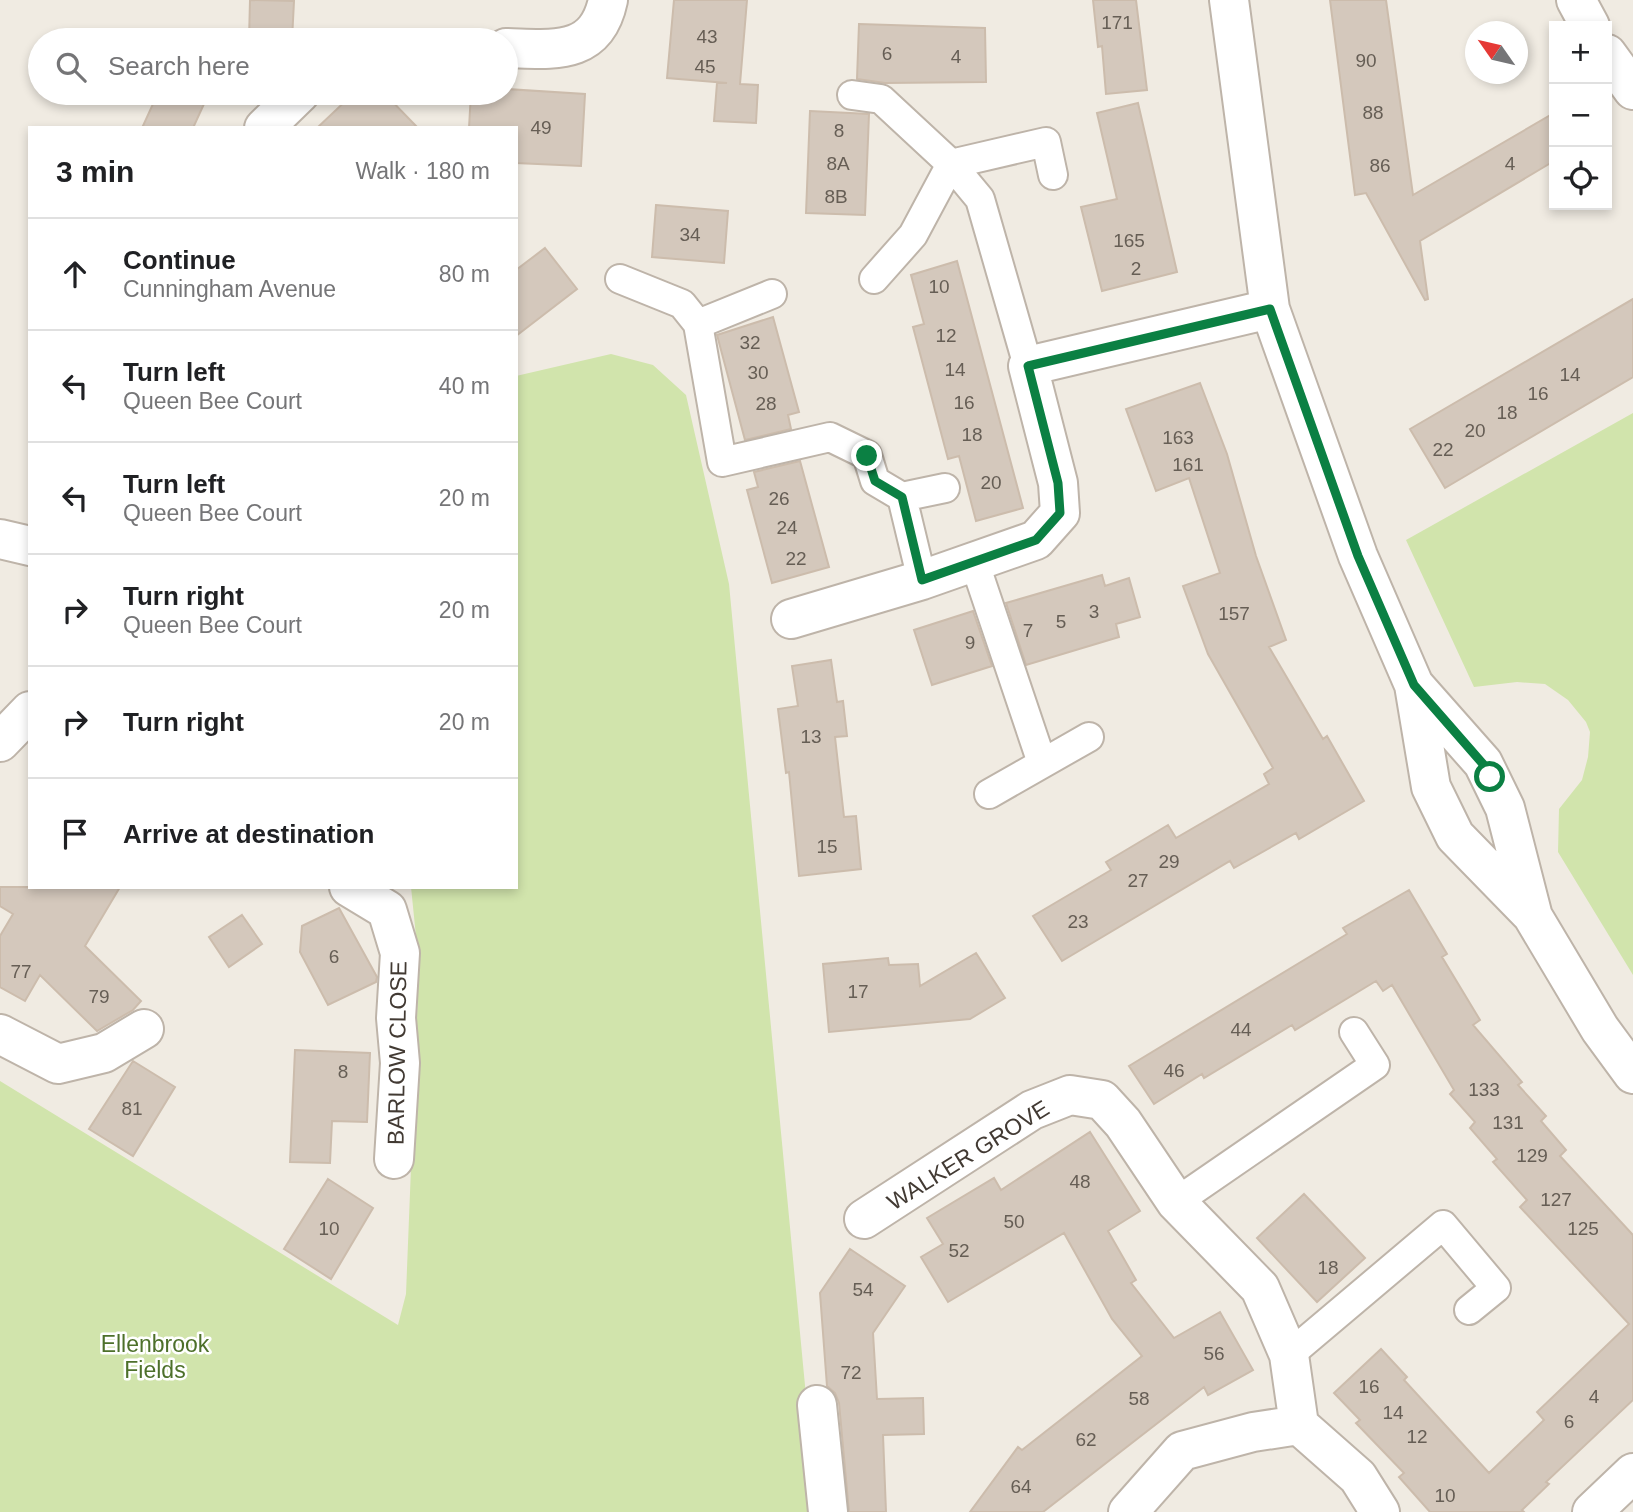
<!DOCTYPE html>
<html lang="en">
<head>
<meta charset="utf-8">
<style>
	:root { --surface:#fff; --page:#f6f6f6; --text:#202124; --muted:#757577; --line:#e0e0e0 }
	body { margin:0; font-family:Helvetica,sans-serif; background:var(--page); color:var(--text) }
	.controls { position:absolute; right:21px; top:21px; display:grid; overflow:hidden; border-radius:0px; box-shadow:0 4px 10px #0003 }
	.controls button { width:63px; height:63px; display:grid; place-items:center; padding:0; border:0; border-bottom:2px solid var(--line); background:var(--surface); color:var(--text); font:35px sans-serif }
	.compass { position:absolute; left:1465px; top:21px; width:63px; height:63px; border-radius:50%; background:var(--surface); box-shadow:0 4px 10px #0003; rotate:304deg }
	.stop { position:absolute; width:21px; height:21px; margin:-16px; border:5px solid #0b8043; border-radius:50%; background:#fff }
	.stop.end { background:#0b8043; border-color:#fff; box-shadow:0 2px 7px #0008 }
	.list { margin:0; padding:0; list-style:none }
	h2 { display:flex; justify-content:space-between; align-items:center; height:91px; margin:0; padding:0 28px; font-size:30px }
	h2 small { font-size:23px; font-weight:400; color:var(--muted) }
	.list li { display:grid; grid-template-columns:46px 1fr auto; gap:21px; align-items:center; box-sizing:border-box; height:112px; padding:0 28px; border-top:2px solid var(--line) }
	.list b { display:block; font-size:26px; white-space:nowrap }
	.list p { margin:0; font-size:23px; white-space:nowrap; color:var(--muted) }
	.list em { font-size:23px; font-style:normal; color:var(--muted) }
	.icon { flex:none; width:38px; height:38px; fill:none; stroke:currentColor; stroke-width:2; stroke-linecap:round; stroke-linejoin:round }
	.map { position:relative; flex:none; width:1633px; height:1512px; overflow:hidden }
	.search { position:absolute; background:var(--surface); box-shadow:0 4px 10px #0003; left:28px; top:28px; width:490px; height:77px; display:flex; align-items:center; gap:18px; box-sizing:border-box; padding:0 24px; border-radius:38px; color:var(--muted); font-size:26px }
	.panel { position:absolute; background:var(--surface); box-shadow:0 4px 10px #0003; left:28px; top:126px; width:490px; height:763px; border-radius:0px }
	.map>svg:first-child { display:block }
</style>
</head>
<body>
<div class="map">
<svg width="1633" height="1512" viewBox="0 0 1633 1512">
	<rect width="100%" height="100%" fill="#f0ebe2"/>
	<path fill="#d1e4ac" d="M611 354 653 365 686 395 729 584 817 1512H0V1081L398 1325 406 1294 419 966 411 887H516V376Z
		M1633 413V975L1558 852 1559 809 1582 780 1588 757 1590 732 1586 722 1568 700 1545 684 1517 682 1474 687 1406 540Z"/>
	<path fill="#d4c8bc" stroke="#ccbcac" stroke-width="2" d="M250 0 294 1 292 40H249Z
		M674 0H747L740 84 758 85 756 123 714 121 717 83H727L667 78Z
		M1093 0H1136L1147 90 1106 94 1102 46 1098 47Z
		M1330 0H1386L1413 195 1554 113V161L1420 241 1428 299 1425 300 1366 193 1355 195Z
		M859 24 985 28 986 82 885 83 857 79Z
		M506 89 585 94 581 166 516 163V128H469L471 93H506Z
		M158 93H209L193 128H142Z
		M354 93H384L418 128H317Z
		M1138 103 1177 272 1102 291 1081 207 1117 199 1097 113Z
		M810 111 869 114 865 215 806 213Z
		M656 205 728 211 724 263 652 257Z
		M545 248 577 289 516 336V270Z
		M957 261 1023 508 976 521 959 456 948 459 913 327 924 324 911 275Z
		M1633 299V377L1445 488 1410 429Z
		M773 317 799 412 788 415 791 429 745 440 717 335Z
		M1200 383 1227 454 1256 556 1286 640 1269 647 1323 739 1327 736 1364 801 1299 839 1296 833 1234 868 1230 861 1062 961 1033 916 1111 870 1106 862 1168 825 1176 838 1269 784 1264 774 1273 768 1208 654 1183 586 1220 573 1189 478 1156 491 1126 409Z
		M800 461 829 567 772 583 747 490 758 487 754 472Z
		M1102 575 1105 586 1129 578 1140 617 1116 624 1119 637 1026 665 1006 603Z
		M973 611 992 666 932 685 914 630Z
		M831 660 837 702 843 701 847 736 835 737 844 817 856 816 861 869 799 876 789 772 786 773 778 709 798 706 792 666Z
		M0 887H120L85 946 141 1001 133 1010 97 1031 40 975 25 1001 0 987V936L13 914 0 906Z
		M1409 890 1447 954 1442 957 1480 1020 1473 1025 1522 1082 1518 1085 1546 1116 1541 1121 1566 1150 1560 1156 1633 1235V1400L1546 1482 1549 1484 1522 1510 1524 1512H1430L1399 1477 1404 1473 1356 1423 1360 1420 1334 1393 1381 1349 1407 1377 1404 1380 1489 1473 1544 1420 1537 1412 1629 1324 1520 1207 1527 1200 1493 1162 1497 1159 1470 1128 1475 1122 1450 1094 1454 1090 1392 985 1383 991 1376 981 1295 1030 1292 1025 1204 1078 1202 1074 1154 1104 1129 1066 1347 934 1343 928Z
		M339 908 377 977 376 982 328 1005 300 952 302 926Z
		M242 915 262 944 229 967 209 937Z
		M976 953 1005 998 970 1019 829 1032 823 964 888 958 889 965 918 964 920 986Z
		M295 1050 370 1053 367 1122 332 1121 330 1163 290 1162Z
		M133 1061 175 1087 133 1156 89 1129Z
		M1090 1132 1140 1211 1108 1231 1136 1280 1131 1283 1174 1338 1220 1312 1253 1370 1208 1395 1204 1387 1043 1512H970L1018 1447 1022 1450 1142 1356 1112 1319 1064 1233 948 1302 921 1257 943 1244 927 1218 994 1178 1001 1190Z
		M328 1179 373 1208 331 1279 284 1249Z
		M1304 1194 1365 1258 1317 1302 1257 1238Z
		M850 1249 905 1286 873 1333 877 1399 923 1398 924 1434 883 1435 886 1512H849L839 1403 835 1393 827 1386 820 1293Z"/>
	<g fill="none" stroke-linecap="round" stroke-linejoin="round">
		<defs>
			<path id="lane" d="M852 95 881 99 951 164 1046 142 1053 175
				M620 279 682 304 698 324 722 462 830 437 867 455 875 481 902 497 922 580
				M874 279 913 235 951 164 980 199 1028 366
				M698 324 772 294
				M902 497 945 488
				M974 561 1042 763
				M989 794 1089 737
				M1176 1202 1375 1065 1354 1032
				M1289 1355 1443 1225 1496 1288 1469 1310"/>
			<path id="street" d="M1229 0 1270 309 1358 556 1414 685 1431 787 1455 836 1532 915 1600 1029 1633 1074
				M1576 0 1590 26
				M506 48C552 49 596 57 608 0
				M1607 54 1633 90
				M264 128 300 93
				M0 539 30 546
				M791 619 922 580 1036 540 1060 513 1058 483 1028 366 1270 309
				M1414 685 1483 763 1505 808 1532 913
				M0 742 30 711
				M349 887 387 910 400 953 396 1018 400 1063 394 1159
				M0 1034 58 1064 104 1053 144 1029
				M864 1219 1032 1110 1070 1095 1102 1100 1123 1123 1176 1202 1260 1288 1289 1355 1299 1425
				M817 1405 828 1512
				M1128 1512 1182 1451 1253 1432 1299 1425 1358 1477 1380 1512
				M1592 1512 1633 1473"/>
		</defs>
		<use href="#lane" stroke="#beb4a9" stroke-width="32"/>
		<use href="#street" stroke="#beb4a9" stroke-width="42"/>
		<use href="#lane" stroke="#fff" stroke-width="28"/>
		<use href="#street" stroke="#fff" stroke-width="38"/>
	</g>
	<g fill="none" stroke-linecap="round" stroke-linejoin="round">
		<path stroke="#0b8043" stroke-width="9" d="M867 456 875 481 902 497 922 580 1036 540 1060 513 1058 483 1028 366 1270 309 1358 556 1414 685 1483 764 1490 777"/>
	</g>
	<g text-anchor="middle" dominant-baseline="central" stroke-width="5" stroke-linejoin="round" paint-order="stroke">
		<g font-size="19" fill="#665e55">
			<text x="1117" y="22">171</text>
			<text x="707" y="36">43</text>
			<text x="887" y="53">6</text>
			<text x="956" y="56">4</text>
			<text x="1366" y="60">90</text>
			<text x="705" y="66">45</text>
			<text x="1373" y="112">88</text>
			<text x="541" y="127">49</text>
			<text x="839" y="130">8</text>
			<text x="838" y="163">8A</text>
			<text x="1510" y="163">4</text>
			<text x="1380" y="165">86</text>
			<text x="836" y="196">8B</text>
			<text x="690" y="234">34</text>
			<text x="1129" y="240">165</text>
			<text x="1136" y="268">2</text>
			<text x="939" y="286">10</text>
			<text x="946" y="335">12</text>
			<text x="750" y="342">32</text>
			<text x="955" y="369">14</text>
			<text x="758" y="372">30</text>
			<text x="1570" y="374">14</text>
			<text x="1538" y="393">16</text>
			<text x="964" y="402">16</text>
			<text x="766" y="403">28</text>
			<text x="1507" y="412">18</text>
			<text x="1475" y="430">20</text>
			<text x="972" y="434">18</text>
			<text x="1178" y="437">163</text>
			<text x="1443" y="449">22</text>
			<text x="1188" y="464">161</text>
			<text x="991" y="482">20</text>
			<text x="779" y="498">26</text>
			<text x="787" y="527">24</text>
			<text x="796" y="558">22</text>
			<text x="1094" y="611">3</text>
			<text x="1234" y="613">157</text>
			<text x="1061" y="621">5</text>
			<text x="1028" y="630">7</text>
			<text x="970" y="642">9</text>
			<text x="811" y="736">13</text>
			<text x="827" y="846">15</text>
			<text x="1169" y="861">29</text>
			<text x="1138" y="880">27</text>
			<text x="1078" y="921">23</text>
			<text x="334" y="956">6</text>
			<text x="21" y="971">77</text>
			<text x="858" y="991">17</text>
			<text x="99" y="996">79</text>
			<text x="1241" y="1029">44</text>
			<text x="1174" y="1070">46</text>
			<text x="343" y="1071">8</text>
			<text x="1484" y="1089">133</text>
			<text x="132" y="1108">81</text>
			<text x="1508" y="1122">131</text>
			<text x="1532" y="1155">129</text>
			<text x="1080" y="1181">48</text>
			<text x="1556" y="1199">127</text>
			<text x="1014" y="1221">50</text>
			<text x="329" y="1228">10</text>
			<text x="1583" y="1228">125</text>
			<text x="959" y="1250">52</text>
			<text x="1328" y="1267">18</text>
			<text x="863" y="1289">54</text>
			<text x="1214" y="1353">56</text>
			<text x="851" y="1372">72</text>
			<text x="1369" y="1386">16</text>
			<text x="1594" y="1396">4</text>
			<text x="1139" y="1398">58</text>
			<text x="1393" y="1412">14</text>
			<text x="1569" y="1421">6</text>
			<text x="1417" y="1436">12</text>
			<text x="1086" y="1439">62</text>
			<text x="1021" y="1486">64</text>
			<text x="1445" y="1495">10</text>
		</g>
		<g font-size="23" fill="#423a33" stroke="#fff">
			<text transform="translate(397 1053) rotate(-89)">BARLOW CLOSE</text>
			<text transform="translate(968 1155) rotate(-32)">WALKER GROVE</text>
		</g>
		<g font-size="23" fill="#4d702a" stroke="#fff">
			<text x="155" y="1344">Ellenbrook<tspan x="155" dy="26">Fields</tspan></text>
		</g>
	</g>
</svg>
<div class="controls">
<button>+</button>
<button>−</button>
<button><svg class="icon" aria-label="locate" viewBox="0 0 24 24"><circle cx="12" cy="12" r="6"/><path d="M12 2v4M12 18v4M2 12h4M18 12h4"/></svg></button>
</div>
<svg class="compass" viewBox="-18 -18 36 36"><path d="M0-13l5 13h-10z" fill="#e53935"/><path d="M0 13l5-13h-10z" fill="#757577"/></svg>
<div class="stop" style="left:1490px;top:777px"></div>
<div class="stop end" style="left:867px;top:456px"></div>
<div class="search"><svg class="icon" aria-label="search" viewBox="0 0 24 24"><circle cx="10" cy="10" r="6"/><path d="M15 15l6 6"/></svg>Search here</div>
<section class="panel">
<h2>3 min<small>Walk · 180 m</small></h2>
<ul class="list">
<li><svg class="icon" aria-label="ahead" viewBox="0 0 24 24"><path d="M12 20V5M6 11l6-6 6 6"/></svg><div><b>Continue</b><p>Cunningham Avenue</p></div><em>80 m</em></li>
<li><svg class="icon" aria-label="left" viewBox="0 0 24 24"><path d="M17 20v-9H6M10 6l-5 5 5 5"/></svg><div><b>Turn left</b><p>Queen Bee Court</p></div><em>40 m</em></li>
<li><svg class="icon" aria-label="left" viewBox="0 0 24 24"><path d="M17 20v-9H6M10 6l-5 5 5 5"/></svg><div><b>Turn left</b><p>Queen Bee Court</p></div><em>20 m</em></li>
<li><svg class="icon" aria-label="right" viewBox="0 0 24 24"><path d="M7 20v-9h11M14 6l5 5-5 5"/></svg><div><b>Turn right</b><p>Queen Bee Court</p></div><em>20 m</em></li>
<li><svg class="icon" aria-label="right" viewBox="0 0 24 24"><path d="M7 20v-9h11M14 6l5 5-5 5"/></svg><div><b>Turn right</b></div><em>20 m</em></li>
<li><svg class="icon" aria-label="arrive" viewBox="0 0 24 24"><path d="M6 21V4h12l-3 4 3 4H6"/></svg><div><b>Arrive at destination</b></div></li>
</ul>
</section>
</div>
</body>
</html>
